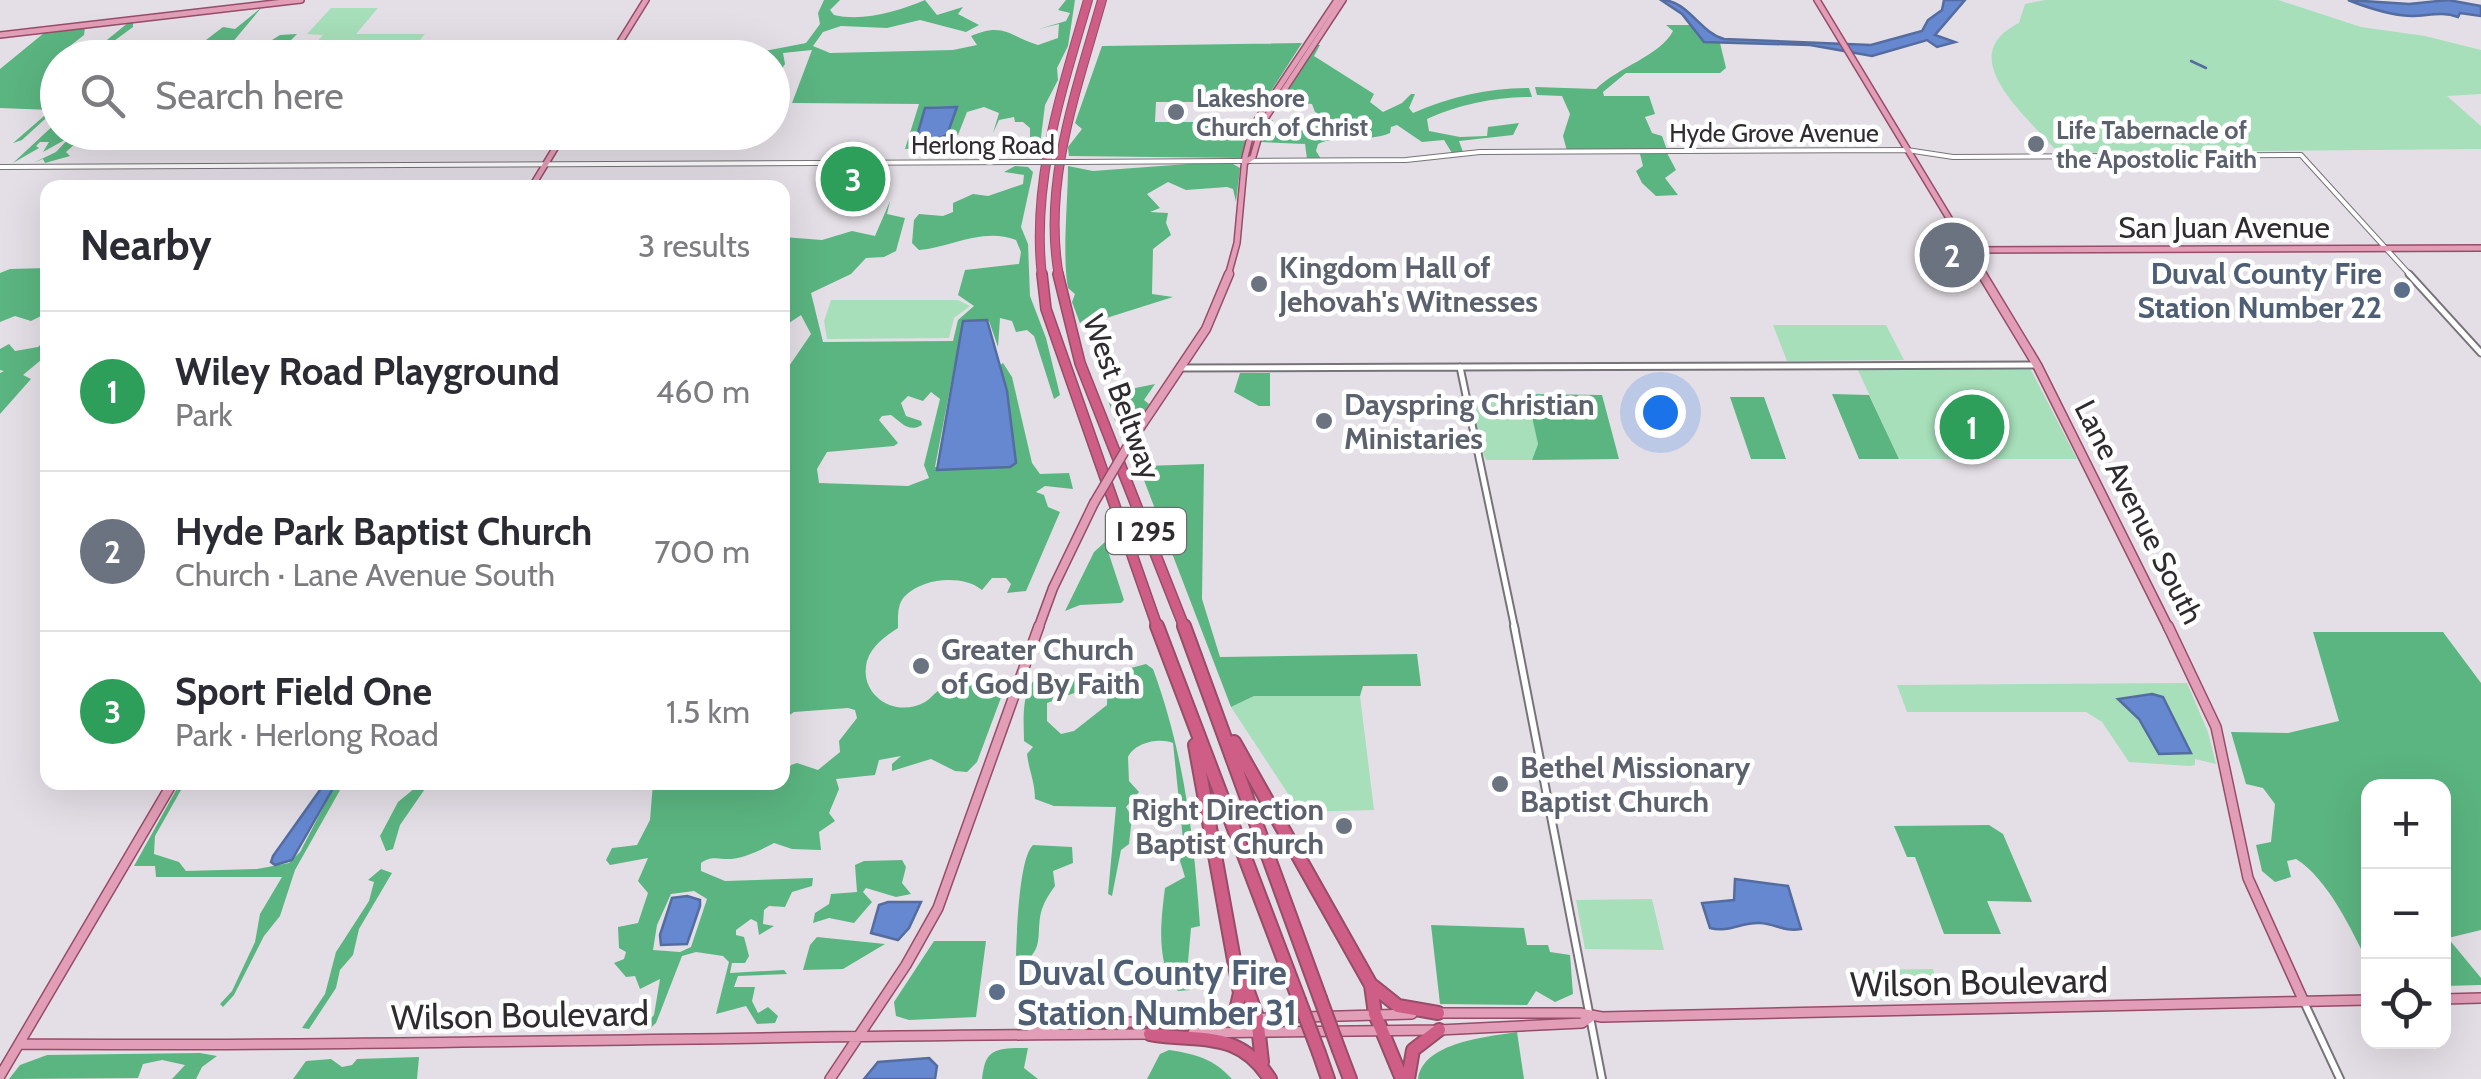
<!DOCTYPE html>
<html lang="en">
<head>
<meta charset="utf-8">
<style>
	:root { --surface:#fff; --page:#f7f7f7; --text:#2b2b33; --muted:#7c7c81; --line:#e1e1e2; --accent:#b45309 }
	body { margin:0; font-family:Cabin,sans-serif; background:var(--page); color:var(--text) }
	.controls { position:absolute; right:30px; bottom:30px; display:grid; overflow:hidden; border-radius:20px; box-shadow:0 10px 40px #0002 }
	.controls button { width:90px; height:90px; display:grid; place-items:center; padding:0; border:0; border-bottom:2px solid var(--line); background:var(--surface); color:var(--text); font:50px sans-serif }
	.you { position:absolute; left:1660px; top:412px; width:35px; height:35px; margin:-25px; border:8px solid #fff; border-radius:50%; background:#1a73e8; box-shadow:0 0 0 15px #1a73e833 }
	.badge { display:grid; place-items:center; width:65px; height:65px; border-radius:50%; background:var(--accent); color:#fff; font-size:32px; font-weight:700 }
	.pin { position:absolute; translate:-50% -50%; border:5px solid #fff; box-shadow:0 2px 10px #0006 }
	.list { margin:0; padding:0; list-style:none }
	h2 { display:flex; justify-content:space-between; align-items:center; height:130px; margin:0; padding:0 40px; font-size:42px }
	h2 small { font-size:32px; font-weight:400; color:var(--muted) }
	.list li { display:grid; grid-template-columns:65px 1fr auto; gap:30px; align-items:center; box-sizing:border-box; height:160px; padding:0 40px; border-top:2px solid var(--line) }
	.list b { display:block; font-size:38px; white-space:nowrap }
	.list p { margin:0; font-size:32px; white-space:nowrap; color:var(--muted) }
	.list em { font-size:32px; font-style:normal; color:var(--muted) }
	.icon { flex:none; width:55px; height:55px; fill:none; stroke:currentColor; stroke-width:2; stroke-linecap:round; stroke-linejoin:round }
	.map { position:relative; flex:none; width:2481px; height:1079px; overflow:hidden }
	.search { position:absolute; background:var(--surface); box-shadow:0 10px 40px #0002; left:40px; top:40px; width:750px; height:110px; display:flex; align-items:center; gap:25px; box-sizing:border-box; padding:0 35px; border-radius:55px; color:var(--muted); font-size:38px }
	.panel { position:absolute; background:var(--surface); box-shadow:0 10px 40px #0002; left:40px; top:180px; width:750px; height:610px; border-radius:20px }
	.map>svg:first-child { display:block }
</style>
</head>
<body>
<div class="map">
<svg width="2481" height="1079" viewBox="0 0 2481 1079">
	<rect width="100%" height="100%" fill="#e4dfe6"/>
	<path fill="#a7dfba" d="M2045 0H2278L2361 27 2425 36 2481 50V94L2447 96 2481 126V149L2058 153C2030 118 1950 57 2019 23L2025 4Z
		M331 8H378L356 34H425L406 57H303L323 35 307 34Z
		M831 300H958L970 306 954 318 949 338 827 339 824 321Z
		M1773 325H1886L1904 360 1787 361Z
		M1857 368 2031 370 2077 459H1899Z
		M1473 400H1499L1500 406H1516L1532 416 1538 444 1532 460H1486L1478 440Z
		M2187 683 2208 732 2216 764 2195 759V765L2190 766 2129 762 2102 722 2086 712H1907L1897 685Z
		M1254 696H1360L1374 810 1300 812 1231 707Z
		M1652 899 1664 950 1585 949 1576 900Z
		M1933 969 1942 998 1877 1000 1866 970Z"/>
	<path fill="#5bb580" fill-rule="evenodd" d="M824 0H840L830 10 834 15C863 22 899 11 925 0L937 15 963 7 958 14 979 25 966 32 920 20 887 28 841 26 823 32 813 46 830 53 953 50 977 45 971 36C1005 22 1008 36 1038 45L1058 38 1059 24 1039 29 1066 21 1070 13 1058 10 1066 0H1075L1068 46 1057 68 1058 80 1045 105 1040 145 1030 148V128L1023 122H1015L1014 117 999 120 993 133 999 113 984 107 967 112 958 135 922 148 905 149 919 104 792 103 812 50 783 53 785 64 779 73 773 74 772 58H756L760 52 806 43 820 24 818 13ZM956 106 947 135 927 143 915 140 929 107Z
		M262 7 231 44 264 45 280 35 297 34 286 45 255 55 260 47 222 43 186 54 177 49 153 54 157 46 144 50 154 44 202 43 223 27 235 29Z
		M129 22H133V27L99 52 137 57 58 58 57 108 22 140 13 143 51 110 0 108V69L44 33 85 27 84 35 57 56 91 53Z
		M1666 25H1690L1704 42 1720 43 1726 68 1720 73H1626L1603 92 1604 96H1649L1655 114 1645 117 1652 133 1662 136 1667 150 1567 151 1563 136 1570 114 1562 96 1537 95 1535 87 1596 89C1618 67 1660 56 1673 31Z
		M1302 43 1264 102H1156L1155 122H1251L1241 158 1069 156 1068 147 1082 129 1075 123 1102 46Z
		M1315 45H1320L1314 56 1374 94 1370 102 1383 112 1402 103 1411 94H1415L1409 108 1413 113C1451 96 1490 88 1529 88L1532 97C1497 97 1459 104 1427 119L1429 131 1460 137 1487 136 1488 127 1519 123 1513 135 1459 141 1463 152 1452 153 1444 140 1422 142 1397 125 1391 127 1390 133C1367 143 1339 134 1318 144L1316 151 1321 159H1307L1305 144 1260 142 1268 120H1273L1268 128 1272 133 1317 129 1313 121 1321 120 1322 115 1315 112 1312 104 1280 101Z
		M57 122 58 132 95 133 75 140 89 142 75 144 66 152 70 156 45 163 43 159 33 163 56 152 70 137 43 152 49 142H40L36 146 39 148 13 163Z
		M1667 153 1676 170 1665 178 1678 195 1656 196 1642 183 1636 171 1643 166 1640 154Z
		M1188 164H1233L1240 168 1236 202 1233 189 1227 187 1186 190 1168 182 1147 194 1160 208 1150 212 1168 213 1166 223 1171 235 1153 249 1152 294 1173 297 1081 326 1072 302 1075 294 1068 288C1062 255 1068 202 1068 166L1093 171Z
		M1015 166 1028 167 1033 172 1021 227 1028 244 1030 296 1046 338 1060 395 1054 399 1034 336 1027 330 1016 332 1012 321 1000 318 998 347 989 321H963L935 467H1010L1015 463 1000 365 1003 363 1012 377 1032 463 1040 474 1069 473 1073 489 1045 486 1036 492 1044 495 1048 507 1060 512 1026 591 1007 593 1011 584 1006 578H992L982 590C963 574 922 578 905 596 897 604 898 617 898 628 886 636 872 645 867 661 858 695 895 719 925 702 932 698 936 690 944 688 958 683 991 683 1005 687L977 762 967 772 955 771 931 759 892 771V764L901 756 879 760 875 775 836 779 839 789 829 813 835 821 819 832 821 850 792 849 774 843C761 850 741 860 725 859 714 859 712 856 701 863V871L725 881 813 878 812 886 792 892 785 907 769 906 764 910 763 924 774 926 759 935 757 922 751 919 736 930V935L744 937 749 956 745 963H732L730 973 784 970 787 974 738 976 734 987H755L752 1001 758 1013 768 1007 778 1016 775 1023 757 1024 746 1006 716 1014 729 962 723 956 696 952 682 956 656 1023 648 1030 641 1029 654 1015 660 979 640 989 635 976 626 977 614 963 624 959 626 952 619 948 618 927 638 923 648 893 638 881 648 858 610 865 606 860 612 848 637 845 650 820 653 783 782 782 791 765 797 763 818 770 840 752 839 741 857 718 855 710 848 708 794 712 787 717 783 713V375L811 334 801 315 783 327V260L787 252 783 237 822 240 852 231 875 236 890 201 887 214 905 218 896 251 884 257 866 258 851 274 811 293 823 342 953 341 958 320 974 306 958 295 965 270 1019 264 1021 252 1016 240C982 227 950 248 919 250L912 243 914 220 919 214 943 216 953 212V203L973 194 988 196 1023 184 1024 175 1004 172ZM931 392 940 399 924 465 929 478 908 486 819 483 817 469 827 452 894 446 898 443 879 420 882 416 891 415C901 422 908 433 922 425L921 421 906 416 901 403 908 396 923 401ZM694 891 707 899 691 947 680 952 653 950 657 925 671 894Z
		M47 268V313L31 321 15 316 0 322V273L10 269Z
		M47 338V355L23 375 31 379 0 414V373L4 371 0 370V349L9 344 15 351 38 347Z
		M1240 373H1270V406H1259L1234 392Z
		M1155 384 1144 400 1149 404 1129 436 1121 438 1106 394Z
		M1529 394 1602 395 1619 459 1532 460 1538 444 1532 417 1516 406H1500L1499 400H1530Z
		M1832 394 1869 395 1899 459H1859Z
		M1730 397H1764L1786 459H1751Z
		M1204 464 1202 599 1220 657 1417 654 1421 686H1363L1360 696H1254L1231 707 1142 475 1145 466Z
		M1105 542 1124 600 1121 603 1080 605 1065 611 1094 552Z
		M2313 632H2443L2481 683V930L2448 938 2481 978V985L2444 986V786H2368V963C2351 929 2328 879 2296 859L2287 861 2291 877 2275 882 2262 871 2256 845 2271 842 2275 804 2263 788 2246 784 2231 732 2288 733 2339 721Z
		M1146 664 1153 669C1184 753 1194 837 1200 926L1191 928 1187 973 1193 984 1190 990 1178 991C1155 965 1161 920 1165 888L1185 877 1180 861 1184 849 1173 743C1159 737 1134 743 1128 757L1129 781 1139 792 1126 807 1132 817 1129 844 1121 850 1112 896 1108 894 1116 807 1054 806 1035 799C1035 782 1029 771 1027 754L1033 747 1024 741C1024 723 1019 678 1046 675 1056 673 1070 678 1079 680L1085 689 1047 703V721L1061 734 1074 731 1107 705 1108 674Z
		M180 783H185L155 836 154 854 179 862 186 871 257 869 289 863 300 852 336 783H344L295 870 280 916 264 936 234 995 223 1007 220 1004 232 991 255 942 260 914 282 877H156L155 866H134Z
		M421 783H429L400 825 393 849 386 851 380 836 398 802Z
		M1989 825 2003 834 2032 902 1987 901 2001 934H1944L1915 857H1907L1894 826Z
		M1033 845 1072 847 1073 863 1053 871 1055 886C1050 893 1045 900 1042 909 1035 930 1046 950 1022 963L1016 955C1017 932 1019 858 1033 845Z
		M902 860 906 867 902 883 911 894 896 897 866 888 863 892 872 902 854 923 829 918 813 923 815 913 829 904 831 894 857 892 855 865 864 861Z
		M381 869 392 873 359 929 353 955 340 970 336 988 309 1029 302 1028 325 994 336 952 369 901 374 882 368 880Z
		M1431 925 1524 928 1527 945H1548L1550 952 1570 955 1573 994 1555 1002 1536 991 1527 1005 1440 1004Z
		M817 937 885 944 843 969 803 970 810 945Z
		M934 941H986L976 1017 909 1020 896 1016 894 1002Z
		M1517 1032 1524 1079H1418C1423 1042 1487 1037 1517 1032Z
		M1016 1048H1028L1024 1068 1038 1079H982C985 1053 991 1049 1016 1048Z
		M1169 1050C1196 1054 1214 1059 1232 1079H1147L1160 1054Z
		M200 1053 217 1056 202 1067 196 1079H172L185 1065 162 1060 143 1064 138 1078 9 1079 20 1065 47 1055Z
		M419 1057 417 1079H293L306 1061 331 1059 342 1067 352 1065 357 1059Z"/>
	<path fill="#6588d1" stroke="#546ca0" stroke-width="2.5" d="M1661 0C1688 0 1699 32 1724 39L1871 45 1922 31 1928 20 1942 10 1944 0H1965L1935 35 1955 42 1937 47 1927 40 1872 56 1810 45 1704 42 1682 14Z
		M2348 0 2409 4 2448 0 2481 6V16L2460 13 2458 17C2441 11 2428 16 2411 16 2389 15 2368 8 2348 0Z
		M957 107 947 135 927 143H915L925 108Z
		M987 320 1007 391 1016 463 1010 467 937 470 963 321Z
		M2152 694 2163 697 2191 753 2159 754 2139 719 2118 699Z
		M325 783H336L292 860 275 865 271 862 273 856Z
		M1735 879 1788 886 1801 929C1784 932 1776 924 1760 923 1741 922 1729 933 1710 928L1702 903 1734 900Z
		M687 896 700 900V906L687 944 661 945 660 935 672 898Z
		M888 902H921L909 928 898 940 871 933 879 905Z
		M929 1058 937 1066 935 1079H864L878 1062Z"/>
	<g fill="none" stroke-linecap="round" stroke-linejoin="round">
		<path stroke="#546ca0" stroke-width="2.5" d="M2191 61 2206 68"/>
		<defs>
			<path id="minor-far2" d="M1071 162 1406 160 1480 152 1907 150 1953 157 2301 155 2411 276
				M0 167 1029 162"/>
			<path id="minor-far1" d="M2409 274 2481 353
				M1460 367 1515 629
				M1180 368 2037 365"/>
			<path id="minor" d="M1514 626 1602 1079
				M2304 1002 2340 1079"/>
			<path id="major-far2" d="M1817 0 1984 276
				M0 35 301 0
				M610 58 646 0
				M1247 161 1253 157 1263 122 1343 0
				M531 188 565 132
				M1968 250 2481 248
				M1228 276 1237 243 1245 157 1253 126 1337 0"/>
			<path id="major-far1" d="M1982 274 2037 365 2169 629
				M1129 444 1206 329 1229 274
				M1038 629 1053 588 1094 503"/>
			<path id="major" d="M2168 626 2216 727 2248 878 2304 1002
				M2444 999 2481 998
				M1436 1013H1580L1602 1017 2368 1000
				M1032 1031 1065 1024 1412 1014
				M1193 1033 1439 1030 1582 1023 1591 1017
				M19 1044C397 1047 776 1035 1154 1034
				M0 1076 173 782
				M830 1079 906 965 938 908 1039 626"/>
			<path id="highway-far2" d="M1042 276C1031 181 1062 90 1088 0
				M1059 276C1042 183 1077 89 1102 0"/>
			<path id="highway-far1" d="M1042 274 1046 309 1158 629
				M1058 274 1080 363 1185 629"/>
			<path id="highway" d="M1157 626 1299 1000
				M1184 626 1320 998
				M1234 742 1371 985 1375 1014 1402 1079
				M1195 745 1240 993 1236 1010 1229 1018
				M1241 972 1257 1017 1262 1062
				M1373 986 1398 1006 1438 1013
				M1150 1034C1201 1043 1238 1029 1270 1079
				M1339 1050 1350 1079
				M1319 1053 1328 1079
				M1408 1079 1413 1050 1439 1030"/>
		</defs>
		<use href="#minor-far2" stroke="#777378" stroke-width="6"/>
		<use href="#minor-far1" stroke="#777378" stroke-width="9"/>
		<use href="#minor" stroke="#777378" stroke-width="10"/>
		<use href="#major-far2" stroke="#974c68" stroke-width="8"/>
		<use href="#major-far1" stroke="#974c68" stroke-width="11"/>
		<use href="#major" stroke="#974c68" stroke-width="12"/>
		<use href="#highway-far2" stroke="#974c68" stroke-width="10"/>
		<use href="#highway-far1" stroke="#974c68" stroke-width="12"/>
		<use href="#highway" stroke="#974c68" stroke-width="16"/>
		<use href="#minor-far2" stroke="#fff" stroke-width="4"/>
		<use href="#minor-far1" stroke="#fff" stroke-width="5"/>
		<use href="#minor" stroke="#fff" stroke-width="6"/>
		<use href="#major-far2" stroke="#e29eb7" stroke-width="5"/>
		<use href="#major-far1" stroke="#e29eb7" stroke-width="8"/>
		<use href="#major" stroke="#e29eb7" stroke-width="9"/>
		<use href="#highway-far2" stroke="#cf5e87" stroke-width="8"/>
		<use href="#highway-far1" stroke="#cf5e87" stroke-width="9"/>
		<use href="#highway" stroke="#cf5e87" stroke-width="12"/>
		<defs>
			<path id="minor-bridge" d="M1029 162H1071"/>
			<path id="major-bridge" d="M1094 503 1129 444"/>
			<path id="highway-bridge" d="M1320 998 1339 1050
				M1299 1000 1319 1053"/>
		</defs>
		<use href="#minor-bridge" stroke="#777378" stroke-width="6" stroke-linecap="butt"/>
		<use href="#major-bridge" stroke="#974c68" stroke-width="11" stroke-linecap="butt"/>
		<use href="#highway-bridge" stroke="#974c68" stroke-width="16" stroke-linecap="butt"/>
		<use href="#minor-bridge" stroke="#fff" stroke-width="4"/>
		<use href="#major-bridge" stroke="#e29eb7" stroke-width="8"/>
		<use href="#highway-bridge" stroke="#cf5e87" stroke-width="12"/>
	</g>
	<g fill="#6b7280" stroke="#fff" stroke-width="4">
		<circle cx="1176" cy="112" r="10"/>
		<circle cx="2036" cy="144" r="10"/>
		<circle cx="1259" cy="284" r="10"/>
		<circle cx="1324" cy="421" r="10"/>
		<circle cx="921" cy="666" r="10"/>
		<circle cx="1500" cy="784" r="10"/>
		<circle cx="1344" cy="826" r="10"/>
	</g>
	<g fill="#5c6f8a" stroke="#fff" stroke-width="4">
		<circle cx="2402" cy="290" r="10"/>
		<circle cx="997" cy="992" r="10"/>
	</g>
	<g text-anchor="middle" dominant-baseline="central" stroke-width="9" stroke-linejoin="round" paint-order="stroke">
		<g font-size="25" font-weight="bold" fill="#5b616d" stroke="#fff" text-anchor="start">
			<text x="1196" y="98">Lakeshore<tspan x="1196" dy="29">Church of Christ</tspan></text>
			<text x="2056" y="130">Life Tabernacle of<tspan x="2056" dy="29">the Apostolic Faith</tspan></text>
		</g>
		<g font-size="25" fill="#2e2c2e" stroke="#fff">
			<text x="1774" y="133">Hyde Grove Avenue</text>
			<text x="983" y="145">Herlong Road</text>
		</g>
		<rect fill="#fff" stroke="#6d6b6d" stroke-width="2.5" x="1106" y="508" width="80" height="46" rx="8"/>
		<g font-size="28" font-weight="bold" fill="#2e2c2e">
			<text x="1146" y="531">I 295</text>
		</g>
		<g font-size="30" fill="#2e2c2e" stroke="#fff">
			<text x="2224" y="227">San Juan Avenue</text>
			<text transform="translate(1122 397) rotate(70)">West Beltway</text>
			<text transform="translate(2139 512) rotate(63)">Lane Avenue South</text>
		</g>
		<g font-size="30" font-weight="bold" fill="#5b616d" stroke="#fff" text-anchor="start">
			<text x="1279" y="267">Kingdom Hall of<tspan x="1279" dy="34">Jehovah's Witnesses</tspan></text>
			<text x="1344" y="404">Dayspring Christian<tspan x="1344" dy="34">Ministaries</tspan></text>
			<text x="941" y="649">Greater Church<tspan x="941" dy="34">of God By Faith</tspan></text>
			<text x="1520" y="767">Bethel Missionary<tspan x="1520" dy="34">Baptist Church</tspan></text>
			<text x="1324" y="809" text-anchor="end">Right Direction<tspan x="1324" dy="34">Baptist Church</tspan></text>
		</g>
		<g font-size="30" font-weight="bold" fill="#4e5e75" stroke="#fff" text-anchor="end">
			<text x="2382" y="273">Duval County Fire<tspan x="2382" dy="34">Station Number 22</tspan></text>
		</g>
		<g font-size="35" font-weight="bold" fill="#4e5e75" stroke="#fff" text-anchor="start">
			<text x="1017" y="972">Duval County Fire<tspan x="1017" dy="40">Station Number 31</tspan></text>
		</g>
		<g font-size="35" fill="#2e2c2e" stroke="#fff">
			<text transform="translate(1979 982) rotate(-1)">Wilson Boulevard</text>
			<text transform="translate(520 1015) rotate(-1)">Wilson Boulevard</text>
		</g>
	</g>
</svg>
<div class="controls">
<button>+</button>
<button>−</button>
<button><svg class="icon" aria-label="locate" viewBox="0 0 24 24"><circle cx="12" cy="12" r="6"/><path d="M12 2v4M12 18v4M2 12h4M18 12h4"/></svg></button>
</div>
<div class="you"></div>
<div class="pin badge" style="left:1972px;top:427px;background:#2e9e5b">1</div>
<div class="pin badge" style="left:1952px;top:255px;background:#6b7280">2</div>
<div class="pin badge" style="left:853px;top:179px;background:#2e9e5b">3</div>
<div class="search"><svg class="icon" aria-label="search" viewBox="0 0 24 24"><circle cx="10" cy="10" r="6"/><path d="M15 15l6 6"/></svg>Search here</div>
<section class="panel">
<h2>Nearby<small>3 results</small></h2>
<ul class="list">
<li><span class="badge" style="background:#2e9e5b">1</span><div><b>Wiley Road Playground</b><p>Park</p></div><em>460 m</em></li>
<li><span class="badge" style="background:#6b7280">2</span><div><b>Hyde Park Baptist Church</b><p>Church · Lane Avenue South</p></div><em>700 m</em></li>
<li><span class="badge" style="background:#2e9e5b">3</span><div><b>Sport Field One</b><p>Park · Herlong Road</p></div><em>1.5 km</em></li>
</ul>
</section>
</div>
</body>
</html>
